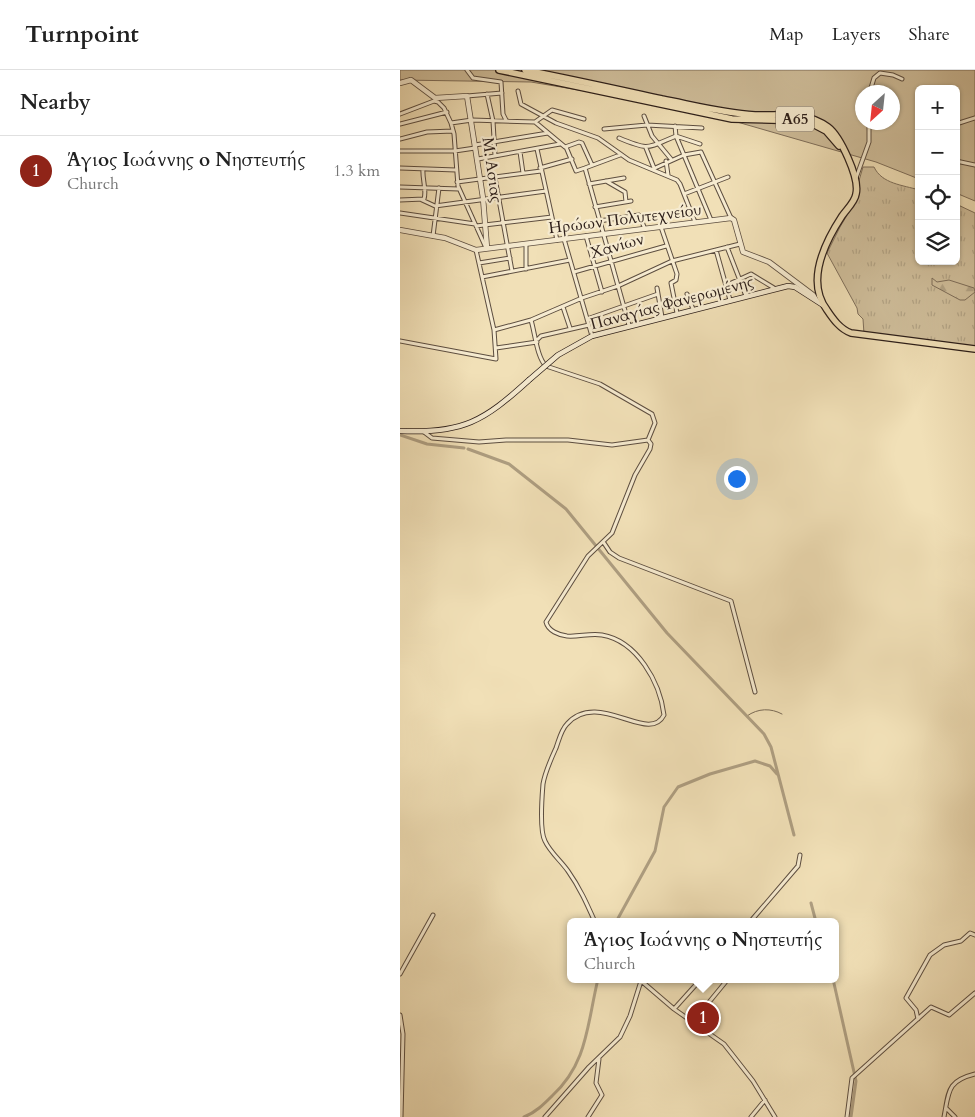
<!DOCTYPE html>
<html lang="en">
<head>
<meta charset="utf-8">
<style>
	:root { --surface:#fff; --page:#f2f2f2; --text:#222; --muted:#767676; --line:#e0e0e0; --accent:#8f2418 }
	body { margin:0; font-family:Cardo,serif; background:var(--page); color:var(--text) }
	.controls { position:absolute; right:15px; top:15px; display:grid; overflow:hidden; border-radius:8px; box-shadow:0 1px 4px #0004 }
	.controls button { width:45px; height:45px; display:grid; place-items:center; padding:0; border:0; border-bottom:1px solid var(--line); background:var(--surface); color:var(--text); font:25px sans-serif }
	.compass { position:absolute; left:455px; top:15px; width:45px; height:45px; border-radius:50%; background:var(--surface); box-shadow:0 1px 4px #0004; rotate:207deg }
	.you { position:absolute; left:336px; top:408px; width:18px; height:18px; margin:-12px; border:4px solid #fff; border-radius:50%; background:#1a73e8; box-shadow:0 0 0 8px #1a73e833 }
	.badge { display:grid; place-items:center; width:32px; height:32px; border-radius:50%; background:var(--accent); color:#fff; font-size:16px; font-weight:700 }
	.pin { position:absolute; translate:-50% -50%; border:2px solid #fff; box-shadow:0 1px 5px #0006 }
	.popup { position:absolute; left:167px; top:848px; width:272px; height:65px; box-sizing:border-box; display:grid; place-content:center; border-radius:8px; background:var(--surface); filter:drop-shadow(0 1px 4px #0005); font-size:16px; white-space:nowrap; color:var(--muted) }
	.popup b { font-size:19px; color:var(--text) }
	.popup::after { content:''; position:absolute; left:50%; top:100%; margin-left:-10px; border:10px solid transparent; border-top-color:var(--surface) }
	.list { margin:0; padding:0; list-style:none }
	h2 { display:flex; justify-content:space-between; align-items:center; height:65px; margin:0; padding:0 20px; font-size:21px }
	h2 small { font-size:16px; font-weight:400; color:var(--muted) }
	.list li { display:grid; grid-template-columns:32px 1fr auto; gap:15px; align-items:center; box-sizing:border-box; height:70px; padding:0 20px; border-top:1px solid var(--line) }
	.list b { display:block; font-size:19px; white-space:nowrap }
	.list p { margin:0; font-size:16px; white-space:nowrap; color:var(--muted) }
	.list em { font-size:16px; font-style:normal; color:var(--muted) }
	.icon { flex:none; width:28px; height:28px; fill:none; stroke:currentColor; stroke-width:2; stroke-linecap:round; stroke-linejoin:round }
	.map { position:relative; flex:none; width:575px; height:1047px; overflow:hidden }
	header { display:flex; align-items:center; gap:30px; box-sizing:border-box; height:70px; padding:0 25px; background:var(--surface); border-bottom:1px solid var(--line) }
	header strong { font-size:24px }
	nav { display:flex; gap:28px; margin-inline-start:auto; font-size:18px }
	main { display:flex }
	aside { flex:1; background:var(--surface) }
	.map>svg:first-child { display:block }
</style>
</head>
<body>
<header>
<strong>Turnpoint</strong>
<nav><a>Map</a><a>Layers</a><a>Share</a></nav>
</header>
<main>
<aside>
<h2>Nearby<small></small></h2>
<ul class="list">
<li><span class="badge">1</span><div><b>Άγιος Ιωάννης ο Νηστευτής</b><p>Church</p></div><em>1.3 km</em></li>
</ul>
</aside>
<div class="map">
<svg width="575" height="1047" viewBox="0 0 575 1047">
	<defs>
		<pattern id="grass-tufts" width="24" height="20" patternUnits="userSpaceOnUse" patternTransform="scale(1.25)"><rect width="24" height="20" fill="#d0bf9c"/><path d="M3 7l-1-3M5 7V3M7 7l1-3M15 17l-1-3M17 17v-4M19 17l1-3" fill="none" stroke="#b3a486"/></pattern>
		<pattern id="forest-firs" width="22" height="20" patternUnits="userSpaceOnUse" patternTransform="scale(1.25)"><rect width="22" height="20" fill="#d0bf9c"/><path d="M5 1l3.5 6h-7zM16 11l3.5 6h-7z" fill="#b3a486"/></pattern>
	</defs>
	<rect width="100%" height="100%" fill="#f1e0b7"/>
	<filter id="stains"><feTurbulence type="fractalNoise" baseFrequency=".004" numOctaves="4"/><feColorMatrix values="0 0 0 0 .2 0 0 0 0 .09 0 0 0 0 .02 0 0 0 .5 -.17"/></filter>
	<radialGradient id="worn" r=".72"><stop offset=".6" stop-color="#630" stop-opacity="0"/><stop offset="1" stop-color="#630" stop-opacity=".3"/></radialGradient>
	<path fill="url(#grass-tufts)" stroke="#7e6e5a" d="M463 97H474C482 114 503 115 519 120V191H556V134L575 143V277L464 264 463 249 458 244 457 238 427 183 440 157 458 127V114Z"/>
	<path fill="url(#forest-firs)" stroke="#7e6e5a" d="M532 208 537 212 549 210 574 218 575 222 565 230H560L532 215Z"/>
	<path fill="#d0bf9c" stroke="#7e6e5a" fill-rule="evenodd" d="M0 0H575V131L556 123V19H519V109L476 92 292 39 131 12 0 10ZM462 22H492V52H462Z"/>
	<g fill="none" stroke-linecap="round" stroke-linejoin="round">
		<path stroke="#7a6b57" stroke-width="1" d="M347 646C358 638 371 638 382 644"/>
		<path stroke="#ae9e81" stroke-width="3" d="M0 365 27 374 64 378
			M68 379 109 394 166 439 267 563 364 664 371 677 394 765
			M411 833 416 852
			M216 852 255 781 264 737 278 717 310 704 355 691 370 696 377 704
			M433 909 456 1011 451 1047
			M124 1047C136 1042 143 1035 152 1026 188 993 187 954 198 909"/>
		<defs>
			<path id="minor" d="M67 0 73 8 101 12 103 44 106 50
				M471 18 474 8 480 3 493 5 502 9
				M118 21 121 34 156 53 198 68 229 90 277 110 280 114 295 152
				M87 24 93 51 95 86
				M67 26 102 23
				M0 44 34 31 38 32 44 38 51 53 54 64 58 116 86 178
				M244 46 252 66 271 89
				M135 52 152 40 184 49
				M51 53 72 50 135 52 165 77 179 72 182 73 192 95
				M0 54 47 42
				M556 54 575 48
				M275 56 276 66 311 150
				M204 59 247 55 302 58
				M219 68C250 81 247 78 276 66L300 74
				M0 69 27 62 53 61
				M75 75 148 63
				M166 77 176 101 185 98
				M246 78 254 98
				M137 79 157 170
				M0 81H55L75 78
				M120 82 123 103
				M220 85 185 98 229 255
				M78 89 160 74
				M266 91 268 105
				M556 91 575 95
				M0 98 56 100
				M140 98 172 89
				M253 99 284 85 301 82 331 148
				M95 108 112 201
				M456 108 469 72V52
				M206 111 225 122 226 132
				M57 112 141 101
				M189 114 224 108
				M0 117 59 119
				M284 124 328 107
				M0 130 24 129C27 120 22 109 23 99
				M22 130 35 136 146 121
				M195 137 231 131
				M0 143 75 154
				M199 151 239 145 245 159
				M76 156 152 147
				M261 157 277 204 276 210 271 213 277 243
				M33 166 39 118
				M186 166 202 222
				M164 169 192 266
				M126 174V199
				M327 177 346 226
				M316 180 330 230
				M79 193 110 188
				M174 202 266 176
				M82 207 170 190
				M327 215 351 204 374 218
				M257 218 262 247
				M287 224 293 239
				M163 237 170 258
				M187 249 258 224
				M131 250C135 263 137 288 146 296L200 314 252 344 255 353 248 370
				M94 260 131 250 182 228 218 216 272 191 340 174
				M138 269 141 266 189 255
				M0 271 96 289 94 260 76 180
				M96 278 137 272
				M24 362 32 368 79 372 106 370H168L212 375 248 370 251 374 250 379 235 405 212 463 188 486 146 552C148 561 159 565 167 566 179 567 190 563 202 565 237 571 260 612 264 645 249 675 198 619 167 654 161 660 159 670 156 678 151 689 145 702 143 714 142 727 139 760 145 771 150 782 161 791 168 801 180 818 187 834 195 852
				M204 473 210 482 219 488 331 531 355 622
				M350 852 398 796 400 785
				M0 904 33 845
				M239 909 274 939 324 974 353 1011 375 1047
				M274 939 301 909
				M0 945 3 964 1 1047
				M518 949 516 940 506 928 530 885 544 875 561 871 570 863 575 865
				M292 953 328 909
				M546 1038 555 1047
				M145 1047 189 997 220 967 230 946 241 911
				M188 1047 202 1025 196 1013 199 989
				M351 1047 365 1030
				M447 1047 452 1008 531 937 549 945 575 923
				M544 1047C549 1021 547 1011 575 1004"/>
			<path id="tertiary" d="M0 13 11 10 35 28 67 26 83 128 87 178
				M0 160 45 168 76 180 331 148 334 150 343 182 369 192 413 225 416 230"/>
			<path id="secondary" d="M192 266 388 216 395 217 423 235
				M0 361C63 364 84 351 129 310"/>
			<path id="trunk" d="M99 0 332 49 407 51 426 61 439 76
				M125 0C171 9 216 19 262 29 293 35 323 43 355 45 381 46 405 40 428 57 440 66 460 108 456 124 455 132 446 140 442 146 425 172 405 211 427 240 433 249 440 259 451 263L575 279"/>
		</defs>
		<use href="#minor" stroke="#5d4e40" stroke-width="5"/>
		<use href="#tertiary" stroke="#5d4e40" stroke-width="6"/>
		<use href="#secondary" stroke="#2c1e19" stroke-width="6"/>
		<use href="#trunk" stroke="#2c1e19" stroke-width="8"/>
		<use href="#minor" stroke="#f6ebd0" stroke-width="3"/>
		<use href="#tertiary" stroke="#f6ebd0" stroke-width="4.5"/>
		<use href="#secondary" stroke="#f6ebd0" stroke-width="4.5"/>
		<use href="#trunk" stroke="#f1e0b7" stroke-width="5.5"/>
		<defs>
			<path id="secondary-bridge" d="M129 310 158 285 192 266"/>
		</defs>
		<use href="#secondary-bridge" stroke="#2c1e19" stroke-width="6" stroke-linecap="butt"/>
		<use href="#secondary-bridge" stroke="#f6ebd0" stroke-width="4.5"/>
	</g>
	<g text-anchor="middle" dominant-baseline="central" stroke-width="4.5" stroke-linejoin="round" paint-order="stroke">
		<rect fill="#f6ebd0" stroke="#695c50" stroke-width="1" x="376" y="36.5" width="38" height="25" rx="4"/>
		<g font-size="15" font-weight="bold" fill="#2c1e19">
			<text x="395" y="49">Α65</text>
		</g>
		<g font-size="16" fill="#2c1e19" stroke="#f6ebd0">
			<text transform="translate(92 100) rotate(82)">Μ. Ασιας</text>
			<text transform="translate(225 149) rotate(-7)">Ηρώων Πολυτεχνείου</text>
			<text transform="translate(217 176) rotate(-16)">Χανίων</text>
			<text transform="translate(272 233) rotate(-15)">Παναγίας Φανερωμένης</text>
		</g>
	</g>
	<rect width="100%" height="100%" filter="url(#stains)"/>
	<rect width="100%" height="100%" fill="url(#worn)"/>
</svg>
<div class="controls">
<button>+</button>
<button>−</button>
<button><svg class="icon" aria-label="locate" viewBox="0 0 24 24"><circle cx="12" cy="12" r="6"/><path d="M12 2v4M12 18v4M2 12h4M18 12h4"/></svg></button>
<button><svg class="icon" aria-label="layers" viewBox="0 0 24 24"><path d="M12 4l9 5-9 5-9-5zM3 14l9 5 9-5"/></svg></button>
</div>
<svg class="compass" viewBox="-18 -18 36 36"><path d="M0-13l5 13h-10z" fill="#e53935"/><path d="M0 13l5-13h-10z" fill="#767676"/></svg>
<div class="you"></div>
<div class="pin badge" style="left:303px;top:948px">1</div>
<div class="popup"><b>Άγιος Ιωάννης ο Νηστευτής</b>Church</div>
</div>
</main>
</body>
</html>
